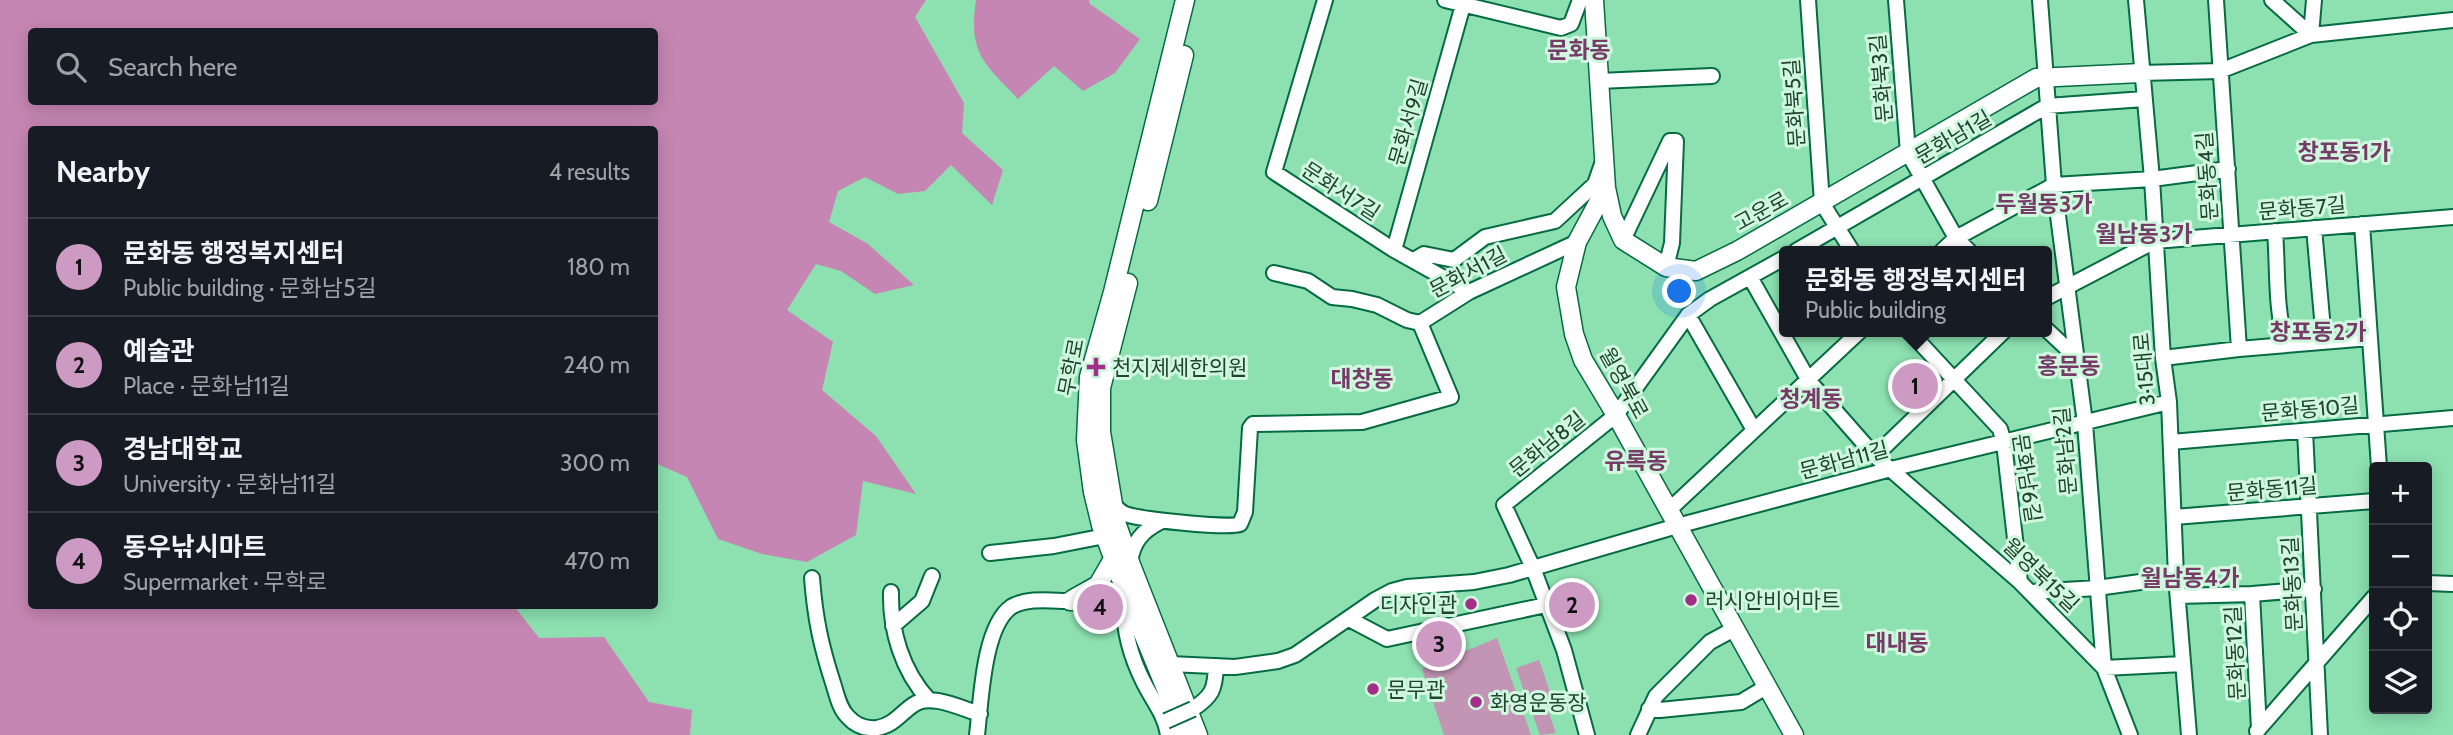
<!DOCTYPE html>
<html lang="en">
<head>
<meta charset="utf-8">
<style>
	:root { --surface:#171b24; --page:#20242c; --text:#f1f3f6; --muted:#9ea1a6; --line:#363941; --accent:#cd9ac4 }
	body { margin:0; font-family:Cabin,"Noto Sans KR",sans-serif; background:var(--page); color:var(--text) }
	.controls { position:absolute; right:21px; bottom:21px; display:grid; overflow:hidden; border-radius:7px; box-shadow:0 4px 18px #0003 }
	.controls button { width:63px; height:63px; display:grid; place-items:center; padding:0; border:0; border-bottom:2px solid var(--line); background:var(--surface); color:var(--text); font:35px sans-serif }
	.you { position:absolute; left:1680px; top:292px; width:24px; height:24px; margin:-18px; border:5px solid #fff; border-radius:50%; background:#1a73e8; box-shadow:0 0 0 10px #1a73e833 }
	.badge { display:grid; place-items:center; width:46px; height:46px; border-radius:50%; background:var(--accent); color:#111; font-size:23px; font-weight:700 }
	.pin { position:absolute; translate:-50% -50%; border:4px solid #fff; box-shadow:0 2px 7px #0006 }
	.popup { position:absolute; left:1779px; top:246px; width:273px; height:91px; box-sizing:border-box; display:grid; place-content:center; border-radius:7px; background:var(--surface); filter:drop-shadow(0 2px 5px #0005); font-size:23px; white-space:nowrap; color:var(--muted) }
	.popup b { font-size:26px; color:var(--text) }
	.popup::after { content:''; position:absolute; left:50%; top:100%; margin-left:-14px; border:14px solid transparent; border-top-color:var(--surface) }
	.list { margin:0; padding:0; list-style:none }
	h2 { display:flex; justify-content:space-between; align-items:center; height:91px; margin:0; padding:0 28px; font-size:30px }
	h2 small { font-size:23px; font-weight:400; color:var(--muted) }
	.list li { display:grid; grid-template-columns:46px 1fr auto; gap:21px; align-items:center; box-sizing:border-box; height:98px; padding:0 28px; border-top:2px solid var(--line) }
	.list b { display:block; font-size:26px; white-space:nowrap }
	.list p { margin:0; font-size:23px; white-space:nowrap; color:var(--muted) }
	.list em { font-size:23px; font-style:normal; color:var(--muted) }
	.icon { flex:none; width:38px; height:38px; fill:none; stroke:currentColor; stroke-width:2; stroke-linecap:round; stroke-linejoin:round }
	.map { position:relative; flex:none; width:2453px; height:735px; overflow:hidden }
	.search { position:absolute; background:var(--surface); box-shadow:0 4px 18px #0003; left:28px; top:28px; width:630px; height:77px; display:flex; align-items:center; gap:18px; box-sizing:border-box; padding:0 24px; border-radius:7px; color:var(--muted); font-size:26px }
	.panel { position:absolute; background:var(--surface); box-shadow:0 4px 18px #0003; left:28px; top:126px; width:630px; height:483px; border-radius:7px }
	.map>svg:first-child { display:block }
</style>
</head>
<body>
<div class="map">
<svg width="2453" height="735" viewBox="0 0 2453 735">
	<rect width="100%" height="100%" fill="#8de1b1"/>
	<path fill="#c395b5" d="M1497 638 1531 735H1444L1422 669Z
		M1539 660 1553 701 1530 709 1516 668Z
		M1547 708 1556 733 1540 735 1532 713Z"/>
	<path fill="#c686b3" fill-rule="evenodd" d="M0 0H926L915 17 964 103 962 133 1003 170 992 205 951 165 925 191 898 194 865 177 838 191 829 222 868 244 914 285 875 294 841 271 816 264 787 310 833 342 822 390 876 436 916 494 863 481 856 535 807 562 762 554 718 539 687 477 655 463 654 130H32V606H514L539 638 604 637 649 702 692 710 690 735H0ZM32 32H654V102H32Z
		M976 0H1089L1090 4 1140 39 1115 73 1083 91 1054 66 1018 99C984 63 968 54 976 0Z"/>
	<g fill="none" stroke-linecap="round" stroke-linejoin="round">
		<defs>
			<path id="minor" d="M1325 0 1274 172 1394 250 1469 292
				M1445 0 1561 28 1571 24 1580 0
				M1808 0 1822 203 1852 251
				M1896 0 1908 153 1956 238 1969 251
				M2040 0 2054 185 2085 423 2104 668 2183 664
				M2136 0 2152 179 2163 358 2169 402 2176 577 2189 735
				M2216 0 2239 349
				M2272 0 2311 35
				M2311 35 2314 0
				M2141 73 2220 71 2311 35 2453 20
				M1599 81 1712 76
				M2362 224 2379 467
				M2314 228 2324 341
				M2275 231C2278 269 2275 308 2286 345
				M1623 240 1670 141H1676L1672 243 1666 267
				M1394 250 1463 5
				M1796 251 2047 106 2144 99
				M1942 251 1956 238 2054 185 2152 179 2228 169
				M1414 260 1424 254 1454 260 1485 237 1555 221 1595 184 1602 164
				M1274 273 1308 281 1332 297 1352 299 1377 305 1407 320 1420 323
				M1750 277 1809 381 1875 456 2020 582 2104 668 2130 735
				M2046 298 2155 241 2453 217
				M1688 315 1754 430
				M1420 323 1469 292 1577 242
				M2046 329 2078 359
				M1910 332 2000 429 2004 443 2020 582
				M2163 358 2239 349 2370 338
				M2305 431 2320 735
				M2171 442 2453 418
				M1875 456 2003 332
				M1113 503C1116 508 1119 511 1125 514 1138 519 1229 529 1240 524L1245 512 1250 428 1253 424 1362 422 1451 397 1420 323
				M1669 510 1859 332
				M2174 517 2374 501
				M990 553 1054 546 1105 536
				M1130 562C1133 542 1142 531 1160 522
				M812 578C815 618 821 646 833 683 837 695 839 708 848 717 856 726 866 729 877 728 894 725 900 714 913 705 930 692 962 709 980 714
				M2427 583 2453 584
				M891 592C890 630 902 671 929 700
				M2032 592 2097 588 2176 577
				M2178 596 2253 594
				M1124 606C1124 632 1131 657 1143 681 1152 700 1165 714 1168 735
				M1349 619 1387 639 1546 605
				M893 626 922 601 932 576
				M1170 664 1235 667 1278 661 1295 655 1375 600 1392 591 1407 587 1474 582 1509 575 1677 526 1891 469 2169 402
				M1193 709C1212 696 1215 690 1216 666
				M1649 709 1660 710 1741 702 1766 687
				M2259 729 2252 594 2314 589
				M2257 731 2374 597
				M977 735C981 702 983 627 1011 607 1027 597 1053 601 1070 601
				M1587 735 1564 650 1533 568 1504 505 1616 415 1688 315 1710 299 1784 258
				M1638 735 1656 696 1710 642 1734 629"/>
			<path id="major" d="M1185 0 1113 292 1089 377 1086 440 1093 492 1101 525 1124 587 1185 735
				M1594 0 1606 188 1612 216 1623 240 1666 267 1696 271 1737 251 2036 78 2141 73
				M1606 188 1577 242 1566 287 1574 334 1583 360 1616 415 1794 735
				M1148 201 1184 55
				M1128 283 1101 388V432L1116 522 1131 565 1198 735
				M1073 599 1098 585 1113 559
				M1070 601 1102 602 1137 619"/>
		</defs>
		<use href="#minor" stroke="#046b42" stroke-width="18"/>
		<use href="#major" stroke="#046b42" stroke-width="21"/>
		<use href="#minor" stroke="#fff" stroke-width="14"/>
		<use href="#major" stroke="#fff" stroke-width="18"/>
		<defs>
			<path id="minor-bridge" d="M1166 721 1193 709"/>
		</defs>
		<use href="#minor-bridge" stroke="#046b42" stroke-width="18" stroke-linecap="butt"/>
		<use href="#minor-bridge" stroke="#fff" stroke-width="14"/>
	</g>
	<g fill="#a22e88" stroke="#cff8df" stroke-width="2.5">
		<path d="M1092.5 356.5h7v7h7v7h-7v7h-7v-7h-7v-7h7z"/>
		<circle cx="1691" cy="600" r="7"/>
		<circle cx="1471" cy="604" r="7"/>
		<circle cx="1373" cy="689" r="7"/>
		<circle cx="1476" cy="702" r="7"/>
	</g>
	<g text-anchor="middle" dominant-baseline="central" stroke-width="6" stroke-linejoin="round" paint-order="stroke">
		<g font-size="21" fill="#214430" stroke="#cff8df">
			<text transform="translate(1881 78) rotate(-95)">문화북3길</text>
			<text transform="translate(1794 103) rotate(-94)">문화북5길</text>
			<text transform="translate(1408 122) rotate(-74)">문화서9길</text>
			<text transform="translate(1953 137) rotate(-30)">문화남1길</text>
			<text transform="translate(2207 176) rotate(-94)">문화동4길</text>
			<text transform="translate(1341 191) rotate(33)">문화서7길</text>
			<text transform="translate(2302 208) rotate(-5)">문화동7길</text>
			<text transform="translate(1761 211) rotate(-29)">고운로</text>
			<text transform="translate(1468 272) rotate(-28)">문화서1길</text>
			<text transform="translate(1071 367) rotate(-79)">무학로</text>
			<text transform="translate(2144 369) rotate(-95)">3·15대로</text>
			<text transform="translate(1624 383) rotate(61)">월영북로</text>
			<text transform="translate(2310 409) rotate(-5)">문화동10길</text>
			<text transform="translate(1547 444) rotate(-39)">문화남8길</text>
			<text transform="translate(2065 451) rotate(-95)">문화남2길</text>
			<text transform="translate(1844 460) rotate(-15)">문화남11길</text>
			<text transform="translate(2027 478) rotate(81)">문화남6길</text>
			<text transform="translate(2272 489) rotate(-5)">문화동11길</text>
			<text transform="translate(2041 575) rotate(44)">월영북15길</text>
			<text transform="translate(2292 584) rotate(-93)">문화동13길</text>
			<text transform="translate(2235 653) rotate(-93)">문화동12길</text>
		</g>
		<g font-size="21" fill="#214430" stroke="#cff8df" text-anchor="start">
			<text x="1112" y="367">천지제세한의원</text>
			<text x="1705" y="600">러시안비어마트</text>
			<text x="1457" y="604" text-anchor="end">디자인관</text>
			<text x="1387" y="689">문무관</text>
			<text x="1490" y="702">화영운동장</text>
		</g>
		<g font-size="23" font-weight="bold" fill="#763b66" stroke="#cff8df">
			<text x="1579" y="50">문화동</text>
			<text x="2344" y="152">창포동1가</text>
			<text x="2044" y="204">두월동3가</text>
			<text x="2144" y="234">월남동3가</text>
			<text x="2318" y="332">창포동2가</text>
			<text x="2069" y="366">홍문동</text>
			<text x="1362" y="379">대창동</text>
			<text x="1811" y="399">청계동</text>
			<text x="1636" y="461">유록동</text>
			<text x="2190" y="578">월남동4가</text>
			<text x="1897" y="643">대내동</text>
		</g>
	</g>
</svg>
<div class="controls">
<button>+</button>
<button>−</button>
<button><svg class="icon" aria-label="locate" viewBox="0 0 24 24"><circle cx="12" cy="12" r="6"/><path d="M12 2v4M12 18v4M2 12h4M18 12h4"/></svg></button>
<button><svg class="icon" aria-label="layers" viewBox="0 0 24 24"><path d="M12 4l9 5-9 5-9-5zM3 14l9 5 9-5"/></svg></button>
</div>
<div class="you"></div>
<div class="pin badge" style="left:1915px;top:386px">1</div>
<div class="popup"><b>문화동 행정복지센터</b>Public building</div>
<div class="pin badge" style="left:1572px;top:605px">2</div>
<div class="pin badge" style="left:1439px;top:644px">3</div>
<div class="pin badge" style="left:1100px;top:607px">4</div>
<div class="search"><svg class="icon" aria-label="search" viewBox="0 0 24 24"><circle cx="10" cy="10" r="6"/><path d="M15 15l6 6"/></svg>Search here</div>
<section class="panel">
<h2>Nearby<small>4 results</small></h2>
<ul class="list">
<li><span class="badge">1</span><div><b>문화동 행정복지센터</b><p>Public building · 문화남5길</p></div><em>180 m</em></li>
<li><span class="badge">2</span><div><b>예술관</b><p>Place · 문화남11길</p></div><em>240 m</em></li>
<li><span class="badge">3</span><div><b>경남대학교</b><p>University · 문화남11길</p></div><em>300 m</em></li>
<li><span class="badge">4</span><div><b>동우낚시마트</b><p>Supermarket · 무학로</p></div><em>470 m</em></li>
</ul>
</section>
</div>
</body>
</html>
